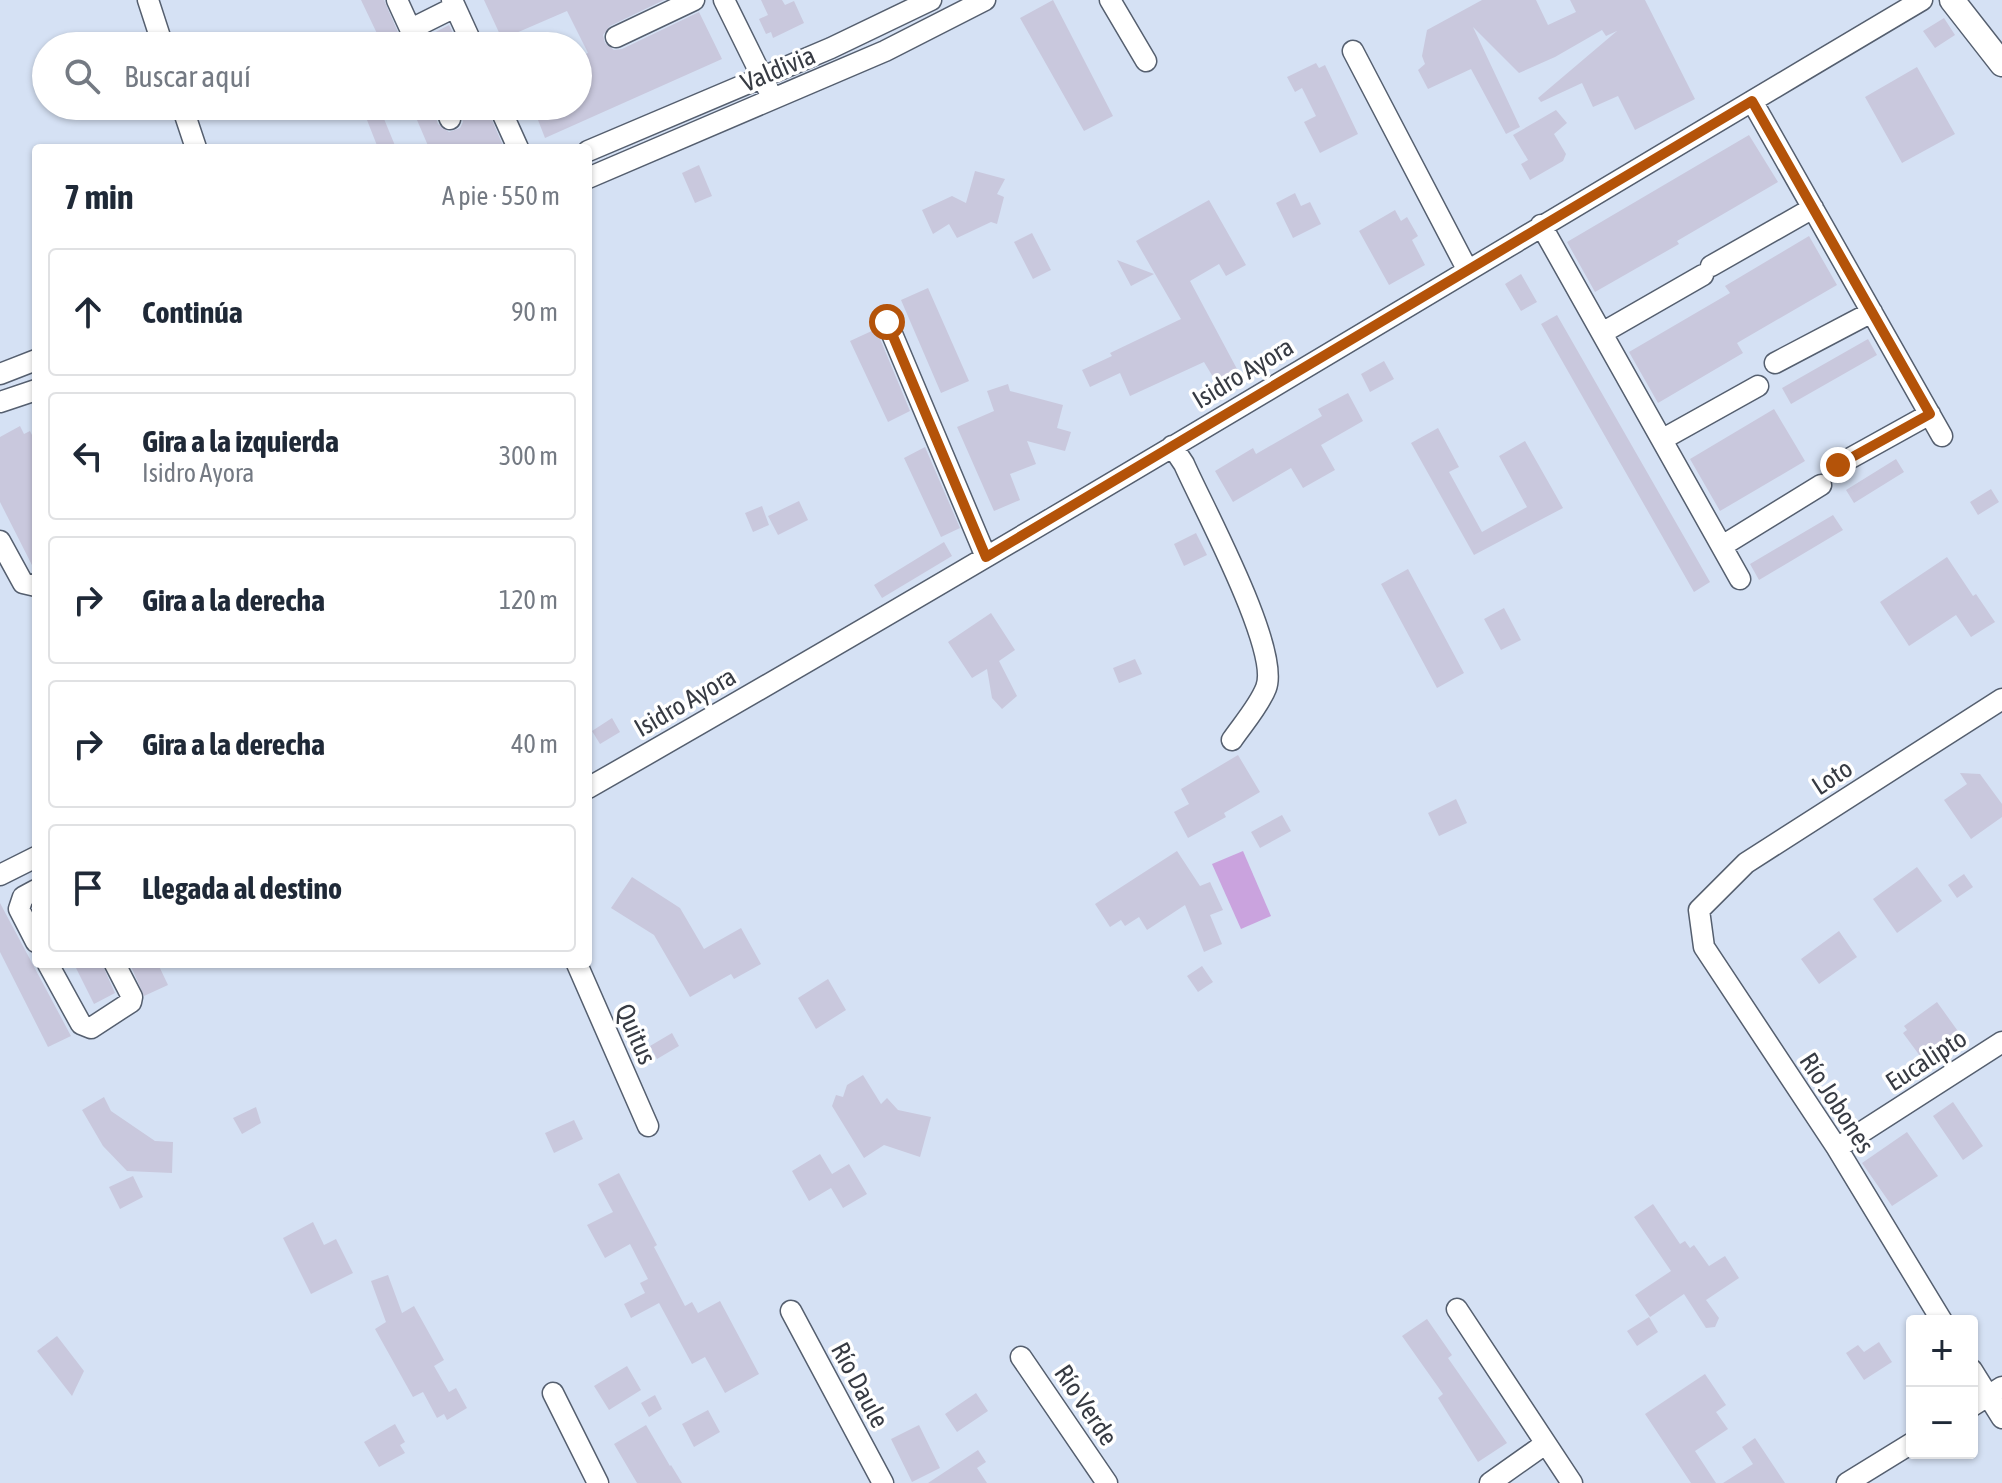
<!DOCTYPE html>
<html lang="es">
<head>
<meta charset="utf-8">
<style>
	:root { --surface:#fff; --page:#f6f6f7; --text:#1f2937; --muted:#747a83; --line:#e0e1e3 }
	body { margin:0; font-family:"Asap Condensed",sans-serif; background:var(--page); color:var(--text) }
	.controls { position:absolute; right:24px; bottom:24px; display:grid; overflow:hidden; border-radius:8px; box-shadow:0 2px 6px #0004 }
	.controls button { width:72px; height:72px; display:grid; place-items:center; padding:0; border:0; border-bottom:2px solid var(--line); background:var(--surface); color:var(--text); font:40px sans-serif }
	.stop { position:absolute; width:24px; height:24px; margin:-18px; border:6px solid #b45309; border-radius:50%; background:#fff }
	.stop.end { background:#b45309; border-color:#fff; box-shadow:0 2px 8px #0008 }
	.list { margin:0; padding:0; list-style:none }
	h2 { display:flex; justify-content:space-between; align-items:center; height:104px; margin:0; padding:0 32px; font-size:34px }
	h2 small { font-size:26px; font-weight:400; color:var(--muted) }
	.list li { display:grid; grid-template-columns:52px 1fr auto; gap:24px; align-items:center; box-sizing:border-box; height:128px; margin:0 16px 16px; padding:0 16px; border:2px solid var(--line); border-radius:8px }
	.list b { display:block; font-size:30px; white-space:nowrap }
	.list p { margin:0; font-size:26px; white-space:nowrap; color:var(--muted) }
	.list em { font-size:26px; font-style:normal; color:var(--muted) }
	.icon { flex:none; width:44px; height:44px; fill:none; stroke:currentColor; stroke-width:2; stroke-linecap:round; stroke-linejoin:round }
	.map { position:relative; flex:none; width:2002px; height:1483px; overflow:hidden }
	.search { position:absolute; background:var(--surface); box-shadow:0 2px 6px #0004; left:32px; top:32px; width:560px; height:88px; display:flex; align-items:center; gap:20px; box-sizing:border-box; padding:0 28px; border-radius:44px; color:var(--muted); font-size:30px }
	.panel { position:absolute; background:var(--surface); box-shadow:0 2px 6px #0004; left:32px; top:144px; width:560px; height:824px; border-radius:8px }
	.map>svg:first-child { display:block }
</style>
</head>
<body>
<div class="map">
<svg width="2002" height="1483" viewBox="0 0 2002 1483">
	<rect width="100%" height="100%" fill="#d5e1f4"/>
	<path fill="#caa3de" d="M1243 851 1271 916 1241 929 1212 864Z"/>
	<path fill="#c9c8dd" d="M361 0H384L404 46H383Z
		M484 0H664L610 26 603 35 605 43 614 50 622 49 699 12 722 59 545 138 538 120 546 117 542 106H578V57L588 53 567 11 502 39Z
		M761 0H782L785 5 794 1 804 23 773 38 771 32 766 34 759 19 768 15Z
		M1053 0 1113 116 1084 131 1020 18Z
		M1482 0H1536L1548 25 1576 12 1570 0H1645L1695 99 1635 130 1618 96 1593 107 1582 83 1541 102 1538 98 1617 31 1606 36 1602 30 1555 57 1519 73 1473 27 1520 127 1506 134 1471 69 1428 89 1418 70 1425 64 1422 56 1427 30Z
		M1944 18 1955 35 1935 48 1923 31Z
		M449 25 459 46H431L428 36Z
		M1316 63 1319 68 1325 65 1358 134 1320 153 1304 122 1316 116 1302 88 1295 92 1287 77Z
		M1917 67 1955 134 1902 163 1865 97Z
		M411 106H432L438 124 449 132 460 128 463 122 459 106H486L504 148H429Z
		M1556 110 1567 123 1554 134 1566 154 1563 161 1530 180 1521 164 1528 160 1513 135Z
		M382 114 396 148H378L367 120Z
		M1749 135 1778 182 1677 241 1679 244 1595 292 1567 242Z
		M699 165 712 196 695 203 682 173Z
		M975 171 1005 179 997 194 1004 197 997 224 991 222 957 238 949 224 933 234 922 210 952 196 966 203Z
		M1295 193 1301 206 1310 202 1321 224 1293 238 1276 203Z
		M1209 200 1246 265 1226 276 1219 264 1190 281 1237 369 1216 382 1204 362 1130 396 1120 373 1090 387 1082 370 1112 356 1110 353 1181 319 1136 241Z
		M1395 210 1401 221 1407 217 1418 236 1412 240 1425 265 1389 285 1359 231Z
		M1032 233 1051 270 1033 279 1014 242Z
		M1809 236 1837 285 1737 343 1743 353 1658 403 1629 352 1730 293 1725 286Z
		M1117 260 1154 274 1131 286Z
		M1521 274 1537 302 1521 311 1505 284Z
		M928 288 969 381 941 393 901 300Z
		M1557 315 1710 582 1694 592 1541 324Z
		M876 329 910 411 888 422 850 341Z
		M1868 339 1877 355 1791 404 1782 388Z
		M1384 361 1394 379 1370 392 1361 374Z
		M1008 384 1010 391 1063 405 1057 428 1071 432 1065 451 1027 441 1036 464 1010 474 1020 500 994 511 957 427 994 411 987 391Z
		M1348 393 1363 421 1321 445 1335 470 1303 488 1291 468 1233 502 1215 471 1253 448 1256 454 1322 416 1318 409Z
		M1774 409 1805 461 1720 511 1690 459Z
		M20 426 24 434 30 431 36 443V573L0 502V437Z
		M1438 428 1459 467 1449 472 1482 532 1527 507 1499 456 1525 441 1563 508 1474 555 1411 443Z
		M925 447 960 528 941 537 904 458Z
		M1896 459 1904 472 1854 503 1846 490Z
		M1991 489 1999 502 1978 515 1970 502Z
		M799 501 808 520 778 535 768 516Z
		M762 506 769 525 753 532 745 513Z
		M1833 515 1843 530 1759 580 1750 564Z
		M1196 533 1207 555 1184 566 1174 544Z
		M944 542 952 556 882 598 874 585Z
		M1947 557 1973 596 1976 594 1995 622 1971 637 1956 615 1909 646 1880 602Z
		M1408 569 1464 673 1437 688 1381 584Z
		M1504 608 1521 640 1501 650 1484 619Z
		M991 613 1015 650 999 661 1017 696 1002 709 992 698 987 669 972 678 948 642Z
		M1135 659 1142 674 1119 683 1113 668Z
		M612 718 620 732 600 744 592 731Z
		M1238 755 1260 792 1224 813 1226 817 1188 838 1174 812 1189 804 1181 789Z
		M1960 773 1980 774 2002 804V817L1971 839 1944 800 1967 784Z
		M1456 799 1467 823 1439 836 1428 813Z
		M1282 815 1291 831 1260 848 1251 832Z
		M1177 851 1200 886 1210 882 1223 910 1210 915 1222 944 1204 952 1185 905 1147 930 1139 917 1125 926 1121 920 1110 927 1095 904Z
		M1917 867 1942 901 1897 933 1873 899Z
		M1964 874 1973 887 1957 898 1948 885Z
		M632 877 680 908 704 949 741 928 761 964 734 979 731 974 690 997 654 935 611 908Z
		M0 903 71 1036 48 1047 0 952Z
		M1839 931 1857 957 1819 984 1801 959Z
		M74 964H102L115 993 94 1004Z
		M130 964H158L168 985 144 996Z
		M1202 966 1213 982 1198 992 1187 976Z
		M828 979 846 1010 816 1029 798 998Z
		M1937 1002 1965 1041 1937 1061 1932 1054 1923 1060 1903 1033 1907 1030 1904 1026Z
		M672 1033 679 1046 657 1059 650 1046Z
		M863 1075 881 1104 887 1098 898 1110 931 1117 920 1157 884 1145 864 1158 832 1106 836 1095 843 1097 847 1085Z
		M104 1097 111 1111 155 1141 173 1142 172 1173 127 1171 103 1146 82 1110Z
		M1953 1102 1983 1146 1963 1160 1933 1116Z
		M256 1107 261 1123 242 1134 233 1118Z
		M574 1120 583 1139 554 1153 545 1133Z
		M1907 1132 1938 1176 1892 1206 1862 1163Z
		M820 1154 832 1174 849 1164 867 1194 843 1208 831 1188 809 1201 792 1171Z
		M619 1173 657 1245 654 1247 685 1306 692 1302 698 1313 720 1301 759 1374 725 1393 705 1357 692 1364 659 1303 631 1318 624 1304 645 1293 640 1283 648 1279 630 1244 605 1258 587 1225 613 1212 598 1184Z
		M133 1176 143 1197 120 1209 109 1187Z
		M1653 1204 1680 1244 1685 1241 1690 1248 1694 1245 1709 1266 1725 1256 1739 1278 1706 1300 1719 1318 1715 1327 1706 1328 1684 1294 1650 1317 1635 1295 1671 1271 1634 1217Z
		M313 1222 324 1245 336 1239 353 1273 311 1294 283 1238Z
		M388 1275 402 1313 414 1306 444 1360 434 1366 449 1392 456 1388 467 1408 447 1420 444 1414 437 1418 423 1392 413 1397 375 1329 386 1322 371 1281Z
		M1649 1317 1658 1332 1637 1346 1627 1331Z
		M1427 1319 1452 1355 1448 1358 1507 1443 1478 1462 1438 1398 1443 1394 1402 1336Z
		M57 1336 84 1371 72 1396 37 1351Z
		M1879 1342 1892 1362 1864 1380 1846 1353 1858 1345 1864 1352Z
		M627 1366 641 1390 609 1410 594 1386Z
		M1705 1374 1726 1405 1716 1412 1728 1429 1695 1451 1716 1483H1691L1645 1414Z
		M976 1393 988 1411 957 1432 945 1414Z
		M655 1395 662 1409 649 1417 641 1403Z
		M708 1410 720 1432 694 1447 682 1424Z
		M395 1424 405 1442 400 1445 405 1453 379 1467 364 1442Z
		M646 1425 670 1466 671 1465 682 1483H637L614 1444Z
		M919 1425 940 1468 912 1482 891 1439Z
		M1755 1438 1785 1483H1723L1753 1464 1742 1447Z
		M978 1450 986 1462 977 1468 987 1483H928Z"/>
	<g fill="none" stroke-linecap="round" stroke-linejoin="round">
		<defs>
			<path id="minor" d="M148 0 163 46
				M397 0 418 46
				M452 0 473 46
				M724 0 768 89
				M1110 0 1146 61
				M411 29 455 7
				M616 37 694 0
				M1353 51 1467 269
				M1752 101 1942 436
				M182 106 196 148
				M445 106 450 119
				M499 106 518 148
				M588 151 831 48 931 0
				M588 178 885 51 985 0
				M1541 225 1740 579
				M1711 266 1813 208
				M887 322 986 557
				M1602 333 1703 275
				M1775 363 1872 312
				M0 374 36 360
				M0 402 36 390
				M1663 439 1758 386
				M1172 446 1184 464C1202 505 1281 650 1266 688 1259 706 1243 724 1232 740
				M1838 465 1930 414
				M0 541 23 583 36 586
				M1722 546 1821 485
				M588 788C1037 532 1478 263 1922 0
				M0 875 36 857
				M36 890 23 897 19 909 36 942
				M48 964 81 1024 91 1028 131 1002 132 997 115 964
				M577 964 648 1126
				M1837 1148 2002 1042
				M1457 1309 1572 1483
				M791 1311 883 1483
				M1942 1321 1837 1148 1704 947 1699 910 1746 863 2002 699
				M1021 1357 1107 1483
				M1972 1370 2002 1418
				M553 1393 598 1483
				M1972 1406 2002 1387
				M1490 1483 1545 1444
				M1847 1483 1912 1443"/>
			<path id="tertiary" d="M1952 0 2002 64"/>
		</defs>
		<use href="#minor" stroke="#555f6f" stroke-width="23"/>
		<use href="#tertiary" stroke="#555f6f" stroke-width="27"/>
		<use href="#minor" stroke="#fff" stroke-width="20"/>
		<use href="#tertiary" stroke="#fff" stroke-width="24"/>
	</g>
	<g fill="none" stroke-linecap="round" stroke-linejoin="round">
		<path stroke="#b45309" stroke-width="10" d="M887 322 986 557 1752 101 1930 414 1838 465"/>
	</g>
	<g text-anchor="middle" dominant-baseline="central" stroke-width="7" stroke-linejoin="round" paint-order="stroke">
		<g font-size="26" fill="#373b43" stroke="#fff">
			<text transform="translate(778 69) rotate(-23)">Valdivia</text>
			<text transform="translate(1243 373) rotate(-31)">Isidro Ayora</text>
			<text transform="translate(685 702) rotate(-30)">Isidro Ayora</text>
			<text transform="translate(1832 777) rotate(-33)">Loto</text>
			<text transform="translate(636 1034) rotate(66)">Quitus</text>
			<text transform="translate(1926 1060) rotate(-33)">Eucalipto</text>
			<text transform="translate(1837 1103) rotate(57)">Río Jobones</text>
			<text transform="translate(860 1385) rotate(62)">Río Daule</text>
			<text transform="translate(1086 1405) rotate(56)">Río Verde</text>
		</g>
	</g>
</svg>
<div class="controls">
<button>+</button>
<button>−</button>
</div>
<div class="stop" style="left:887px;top:322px"></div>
<div class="stop end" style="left:1838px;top:465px"></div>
<div class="search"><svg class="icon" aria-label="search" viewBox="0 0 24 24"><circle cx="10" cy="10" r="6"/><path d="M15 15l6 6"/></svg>Buscar aquí</div>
<section class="panel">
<h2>7 min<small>A pie · 550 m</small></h2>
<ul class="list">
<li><svg class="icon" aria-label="ahead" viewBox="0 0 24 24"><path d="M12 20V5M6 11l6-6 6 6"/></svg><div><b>Continúa</b></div><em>90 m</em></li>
<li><svg class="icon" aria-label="left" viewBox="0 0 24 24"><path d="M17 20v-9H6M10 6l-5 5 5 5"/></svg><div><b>Gira a la izquierda</b><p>Isidro Ayora</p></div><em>300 m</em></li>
<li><svg class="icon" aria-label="right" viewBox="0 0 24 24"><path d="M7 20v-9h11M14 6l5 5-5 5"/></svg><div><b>Gira a la derecha</b></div><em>120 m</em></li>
<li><svg class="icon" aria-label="right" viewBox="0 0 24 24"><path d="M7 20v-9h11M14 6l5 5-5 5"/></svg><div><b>Gira a la derecha</b></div><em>40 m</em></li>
<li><svg class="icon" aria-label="arrive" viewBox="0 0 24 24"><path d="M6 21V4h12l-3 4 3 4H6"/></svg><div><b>Llegada al destino</b></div></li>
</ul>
</section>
</div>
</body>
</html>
